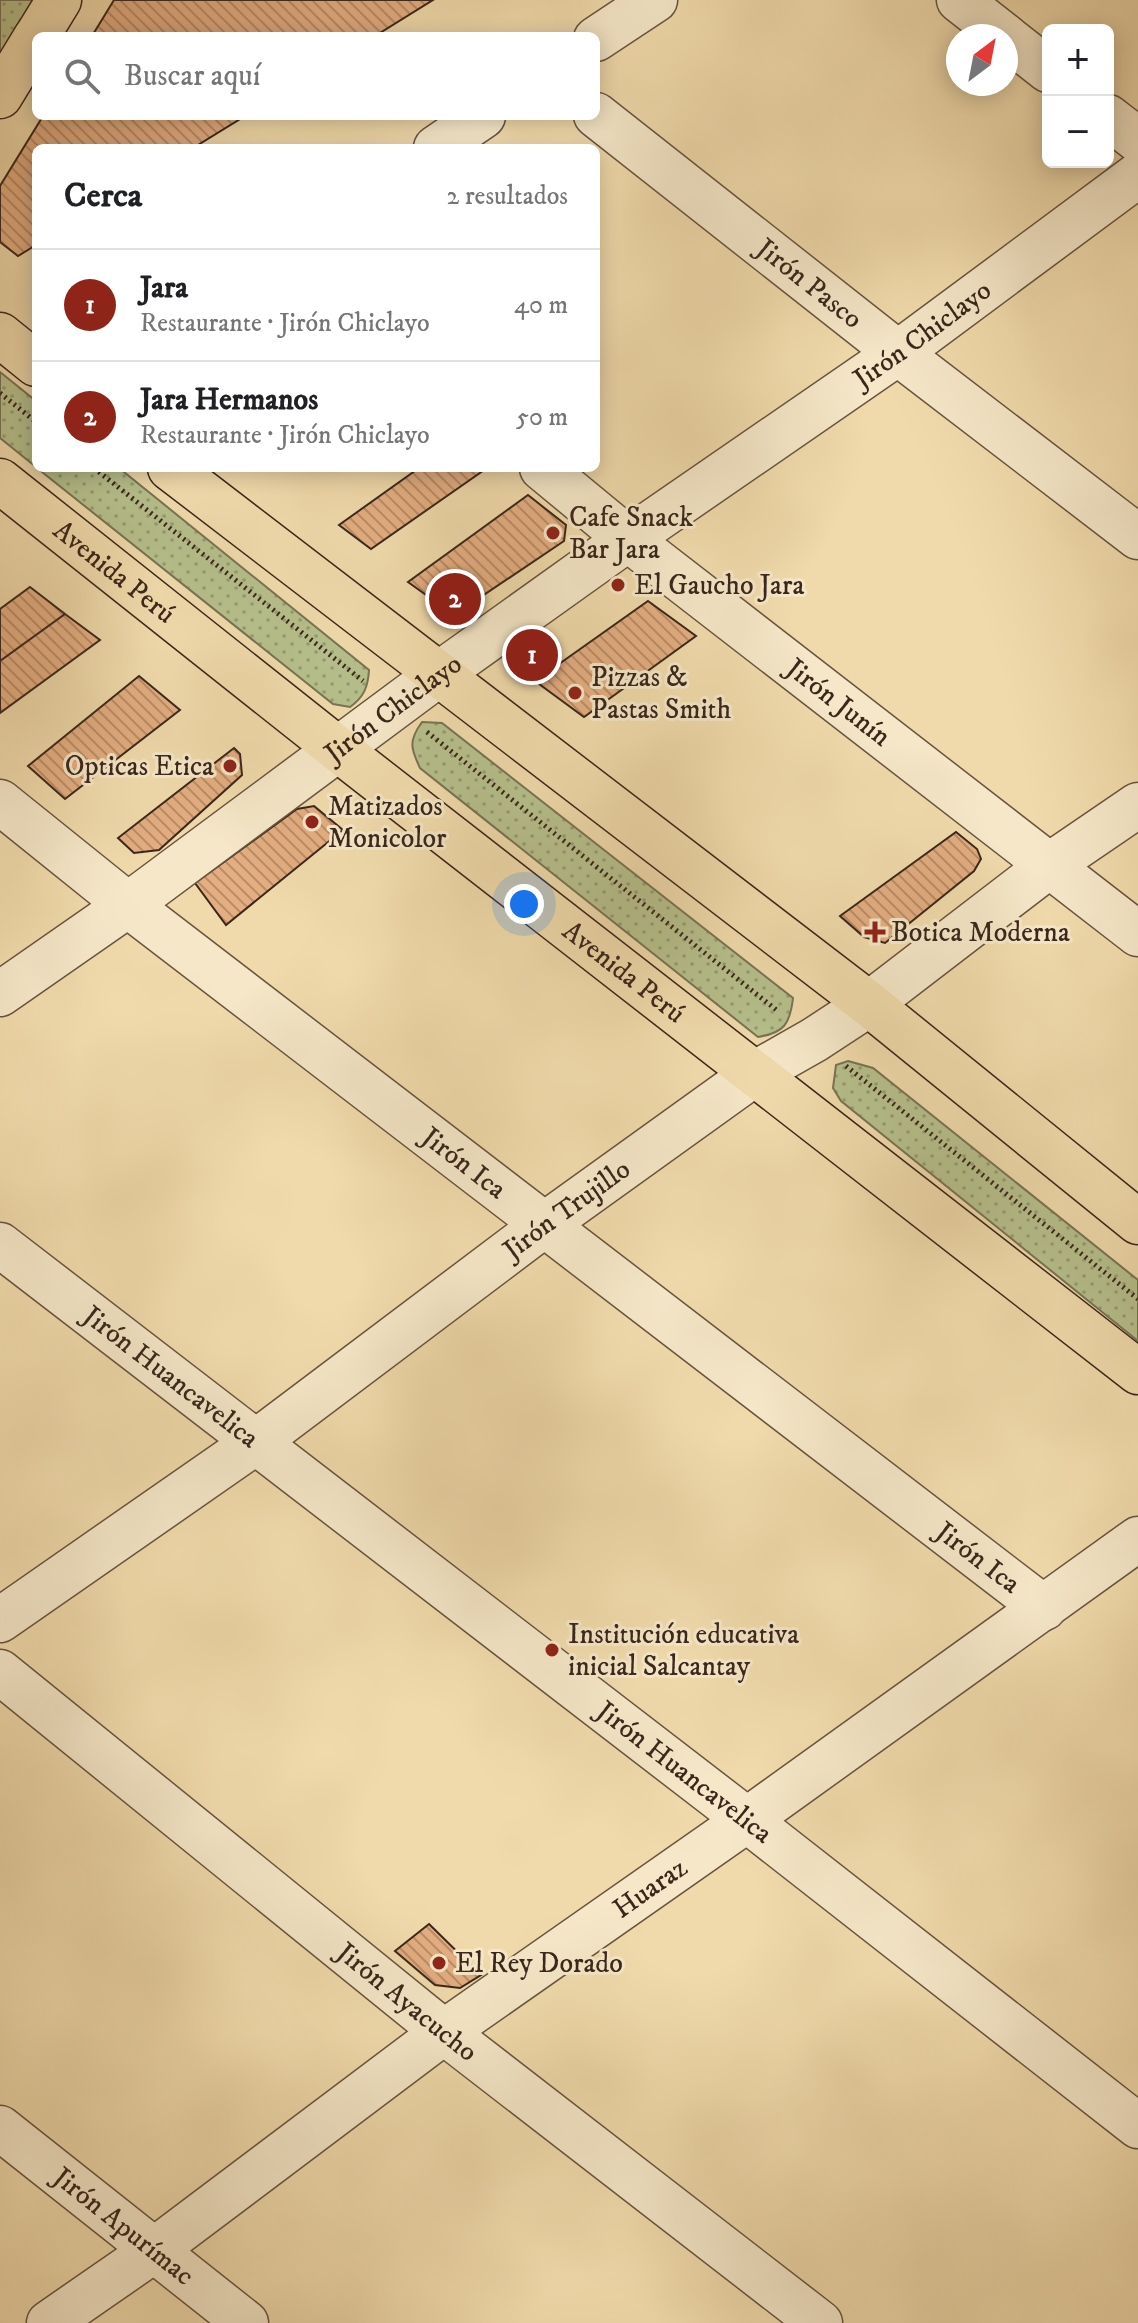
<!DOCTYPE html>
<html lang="es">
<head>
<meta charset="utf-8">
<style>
	:root { --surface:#fff; --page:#f6f6f6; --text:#202124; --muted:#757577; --line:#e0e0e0; --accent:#8f2418 }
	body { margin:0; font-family:"IM FELL DW Pica",serif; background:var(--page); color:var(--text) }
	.controls { position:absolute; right:24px; top:24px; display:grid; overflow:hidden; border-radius:12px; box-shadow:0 4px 20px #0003 }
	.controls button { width:72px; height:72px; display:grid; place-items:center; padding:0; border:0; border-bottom:2px solid var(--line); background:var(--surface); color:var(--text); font:40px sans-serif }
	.compass { position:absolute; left:946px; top:24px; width:72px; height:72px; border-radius:50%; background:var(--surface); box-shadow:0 4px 20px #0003; rotate:32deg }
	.you { position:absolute; left:524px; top:904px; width:28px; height:28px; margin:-20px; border:6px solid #fff; border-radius:50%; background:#1a73e8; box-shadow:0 0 0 12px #1a73e833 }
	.badge { display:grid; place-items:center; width:52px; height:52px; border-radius:50%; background:var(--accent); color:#fff; font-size:26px; font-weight:700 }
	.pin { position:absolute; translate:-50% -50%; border:4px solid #fff; box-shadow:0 2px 8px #0006 }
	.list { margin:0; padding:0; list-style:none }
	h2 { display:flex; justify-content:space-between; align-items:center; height:104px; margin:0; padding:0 32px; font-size:34px }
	h2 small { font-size:26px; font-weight:400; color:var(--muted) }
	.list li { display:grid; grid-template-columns:52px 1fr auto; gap:24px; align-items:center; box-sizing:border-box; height:112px; padding:0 32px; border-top:2px solid var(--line) }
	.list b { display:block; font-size:30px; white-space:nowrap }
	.list p { margin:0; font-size:26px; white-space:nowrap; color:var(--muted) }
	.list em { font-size:26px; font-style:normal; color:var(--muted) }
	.icon { flex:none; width:44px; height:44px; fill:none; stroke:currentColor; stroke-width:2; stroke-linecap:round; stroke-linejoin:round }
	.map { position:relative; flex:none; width:1138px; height:2323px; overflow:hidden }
	.search { position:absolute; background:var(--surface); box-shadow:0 4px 20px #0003; left:32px; top:32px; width:568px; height:88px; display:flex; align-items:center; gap:20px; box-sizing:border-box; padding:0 28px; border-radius:12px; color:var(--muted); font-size:30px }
	.panel { position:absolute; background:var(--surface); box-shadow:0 4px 20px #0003; left:32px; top:144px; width:568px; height:328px; border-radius:12px }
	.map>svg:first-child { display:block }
</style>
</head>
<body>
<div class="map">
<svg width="1138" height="2323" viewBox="0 0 1138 2323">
	<defs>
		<pattern id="grass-dots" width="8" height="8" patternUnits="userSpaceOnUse" patternTransform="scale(2)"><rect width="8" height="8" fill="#b6c08c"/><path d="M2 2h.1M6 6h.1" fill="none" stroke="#959c72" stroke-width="1.8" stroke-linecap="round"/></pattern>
		<pattern id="building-back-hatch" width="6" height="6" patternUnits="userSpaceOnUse" patternTransform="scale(2)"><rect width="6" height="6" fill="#e3ae81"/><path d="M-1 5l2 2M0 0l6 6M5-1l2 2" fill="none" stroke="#b98d69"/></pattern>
	</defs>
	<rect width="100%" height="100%" fill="#f0daab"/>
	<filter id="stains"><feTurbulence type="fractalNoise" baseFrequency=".0025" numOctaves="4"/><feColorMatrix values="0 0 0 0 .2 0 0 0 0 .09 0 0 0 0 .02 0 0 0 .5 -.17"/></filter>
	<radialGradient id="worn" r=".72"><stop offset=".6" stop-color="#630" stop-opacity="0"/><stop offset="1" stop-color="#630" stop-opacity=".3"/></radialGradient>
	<path fill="url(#grass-dots)" stroke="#787354" stroke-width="2" d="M0 0H35L0 57Z
		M0 372 36 401V467L0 438Z
		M37 468H119L369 670C368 687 364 697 350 707L333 704Z
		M422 722 442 723 793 998C790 1024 784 1033 758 1037L420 768C411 749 408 741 422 722Z
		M848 1061 873 1068 1138 1280V1341L841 1101 833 1088 836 1065Z"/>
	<path fill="url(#building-back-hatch)" stroke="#3a261b" stroke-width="2" d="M114 0H433L375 36H92Z
		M43 116H245L193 148H36V245L18 256 0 242V186Z
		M419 468H487L371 549 339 525Z
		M528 495 566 525 564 541 454 615 408 582Z
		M30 587 65 614 0 661V609Z
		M648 601 696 636 584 717 535 681Z
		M65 614 100 640 0 713V661Z
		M139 676 180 710 65 799 28 766Z
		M234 748 240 754 242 775 159 850 134 853 118 838Z
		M314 806 343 830 226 925 195 883 297 809Z
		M956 832 977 849 981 859 974 871 885 943 864 937 840 916Z
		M429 1924 481 1975 460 1988 435 1985 395 1951Z"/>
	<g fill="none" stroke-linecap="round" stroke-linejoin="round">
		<defs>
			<g id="minor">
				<path d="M959 0 1005 36"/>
				<path d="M1006 37 1048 70"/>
				<path d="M596 39 655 0"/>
				<path id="s1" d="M596 115 898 353 1138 537"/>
				<path d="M1108 117 1138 140"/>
				<path d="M436 148 483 116"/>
				<path id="s2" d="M542 468 628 539 1138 934"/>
				<path id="s3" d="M0 802 128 905 1044 1608"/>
				<path id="s4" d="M0 994 128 905 439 674 628 539 898 353 1138 175"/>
				<path id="s5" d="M0 1245 747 1820 1138 2126"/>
				<path id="s6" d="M0 1620 256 1442 544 1225 754 1074 814 1040 869 1004 1050 865 1138 805"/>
				<path id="s7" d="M0 1672 444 2032 820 2323"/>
				<path id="s8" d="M0 2128 246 2323"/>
				<path id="s9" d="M49 2323 153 2251 444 2032 747 1820 1138 1539"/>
			</g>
			<g id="major">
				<path d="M37 36 59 0"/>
				<path d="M0 96 36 37"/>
				<path d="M0 335 36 364"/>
				<path d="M170 468 869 1004 1138 1222"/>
				<path id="s10" d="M0 481 339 750 1138 1372"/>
			</g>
		</defs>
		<use href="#minor" stroke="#68533f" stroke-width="47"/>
		<use href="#major" stroke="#3a261b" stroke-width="47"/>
		<path stroke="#3a261b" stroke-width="5" stroke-dasharray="2 4" stroke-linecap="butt" d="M0 393 36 422
			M94 468 363 681
			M427 732 779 1012
			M846 1066 1138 1299"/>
		<use href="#minor" stroke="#f5e7c8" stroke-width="44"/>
		<use href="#major" stroke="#f0daab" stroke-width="44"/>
	</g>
	<g fill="#8f2418" stroke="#f5e7c8" stroke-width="3">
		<circle cx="553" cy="533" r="8"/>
		<circle cx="618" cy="585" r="8"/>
		<circle cx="575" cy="693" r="8"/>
		<circle cx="230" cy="766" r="8"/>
		<circle cx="312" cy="822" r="8"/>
		<path d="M871 920h8v8h8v8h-8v8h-8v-8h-8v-8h8z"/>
		<circle cx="552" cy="1650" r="8"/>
		<circle cx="439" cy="1963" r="8"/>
	</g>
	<g text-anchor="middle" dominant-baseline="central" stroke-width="6" stroke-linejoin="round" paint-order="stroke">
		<g font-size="28" fill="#3a261b" stroke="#f5e7c8">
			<text stroke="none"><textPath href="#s1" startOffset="272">Jirón Pasco</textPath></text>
			<text stroke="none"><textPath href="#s4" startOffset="1134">Jirón Chiclayo</textPath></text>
			<text stroke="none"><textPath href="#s10" startOffset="146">Avenida Perú</textPath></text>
			<text stroke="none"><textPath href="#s2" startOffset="378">Jirón Junín</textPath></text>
			<text stroke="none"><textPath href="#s4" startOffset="486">Jirón Chiclayo</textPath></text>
			<text stroke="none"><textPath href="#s10" startOffset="794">Avenida Perú</textPath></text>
			<text stroke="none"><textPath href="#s3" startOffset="588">Jirón Ica</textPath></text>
			<text stroke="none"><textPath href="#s6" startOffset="700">Jirón Trujillo</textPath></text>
			<text stroke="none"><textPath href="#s5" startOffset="216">Jirón Huancavelica</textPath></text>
			<text stroke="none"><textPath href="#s3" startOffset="1236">Jirón Ica</textPath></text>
			<text stroke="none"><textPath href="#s5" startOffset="864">Jirón Huancavelica</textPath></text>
			<text stroke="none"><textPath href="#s9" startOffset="742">Huaraz</textPath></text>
			<text stroke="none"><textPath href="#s7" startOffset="524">Jirón Ayacucho</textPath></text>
			<text stroke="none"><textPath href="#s8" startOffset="158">Jirón Apurímac</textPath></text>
		</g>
		<g font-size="28" fill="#3a261b" stroke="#f5e7c8" text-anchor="start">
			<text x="569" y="517">Cafe Snack<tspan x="569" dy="32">Bar Jara</tspan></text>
			<text x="634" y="585">El Gaucho Jara</text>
			<text x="591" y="677">Pizzas &amp;<tspan x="591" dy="32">Pastas Smith</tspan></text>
			<text x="214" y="766" text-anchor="end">Opticas Etica</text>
			<text x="328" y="806">Matizados<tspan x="328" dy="32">Monicolor</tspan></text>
			<text x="891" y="932">Botica Moderna</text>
			<text x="568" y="1634">Institución educativa<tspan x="568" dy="32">inicial Salcantay</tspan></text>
			<text x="455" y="1963">El Rey Dorado</text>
		</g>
	</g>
	<rect width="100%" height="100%" filter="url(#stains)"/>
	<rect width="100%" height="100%" fill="url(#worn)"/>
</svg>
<div class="controls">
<button>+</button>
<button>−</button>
</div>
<svg class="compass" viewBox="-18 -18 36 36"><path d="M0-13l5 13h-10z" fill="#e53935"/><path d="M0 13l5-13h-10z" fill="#757577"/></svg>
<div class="you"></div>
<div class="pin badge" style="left:532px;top:655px">1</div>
<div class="pin badge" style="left:455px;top:599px">2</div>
<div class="search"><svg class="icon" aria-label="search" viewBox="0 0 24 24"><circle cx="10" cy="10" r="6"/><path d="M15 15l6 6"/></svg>Buscar aquí</div>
<section class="panel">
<h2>Cerca<small>2 resultados</small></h2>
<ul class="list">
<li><span class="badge">1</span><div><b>Jara</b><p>Restaurante · Jirón Chiclayo</p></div><em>40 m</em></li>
<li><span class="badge">2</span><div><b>Jara Hermanos</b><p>Restaurante · Jirón Chiclayo</p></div><em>50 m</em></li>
</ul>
</section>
</div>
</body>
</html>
